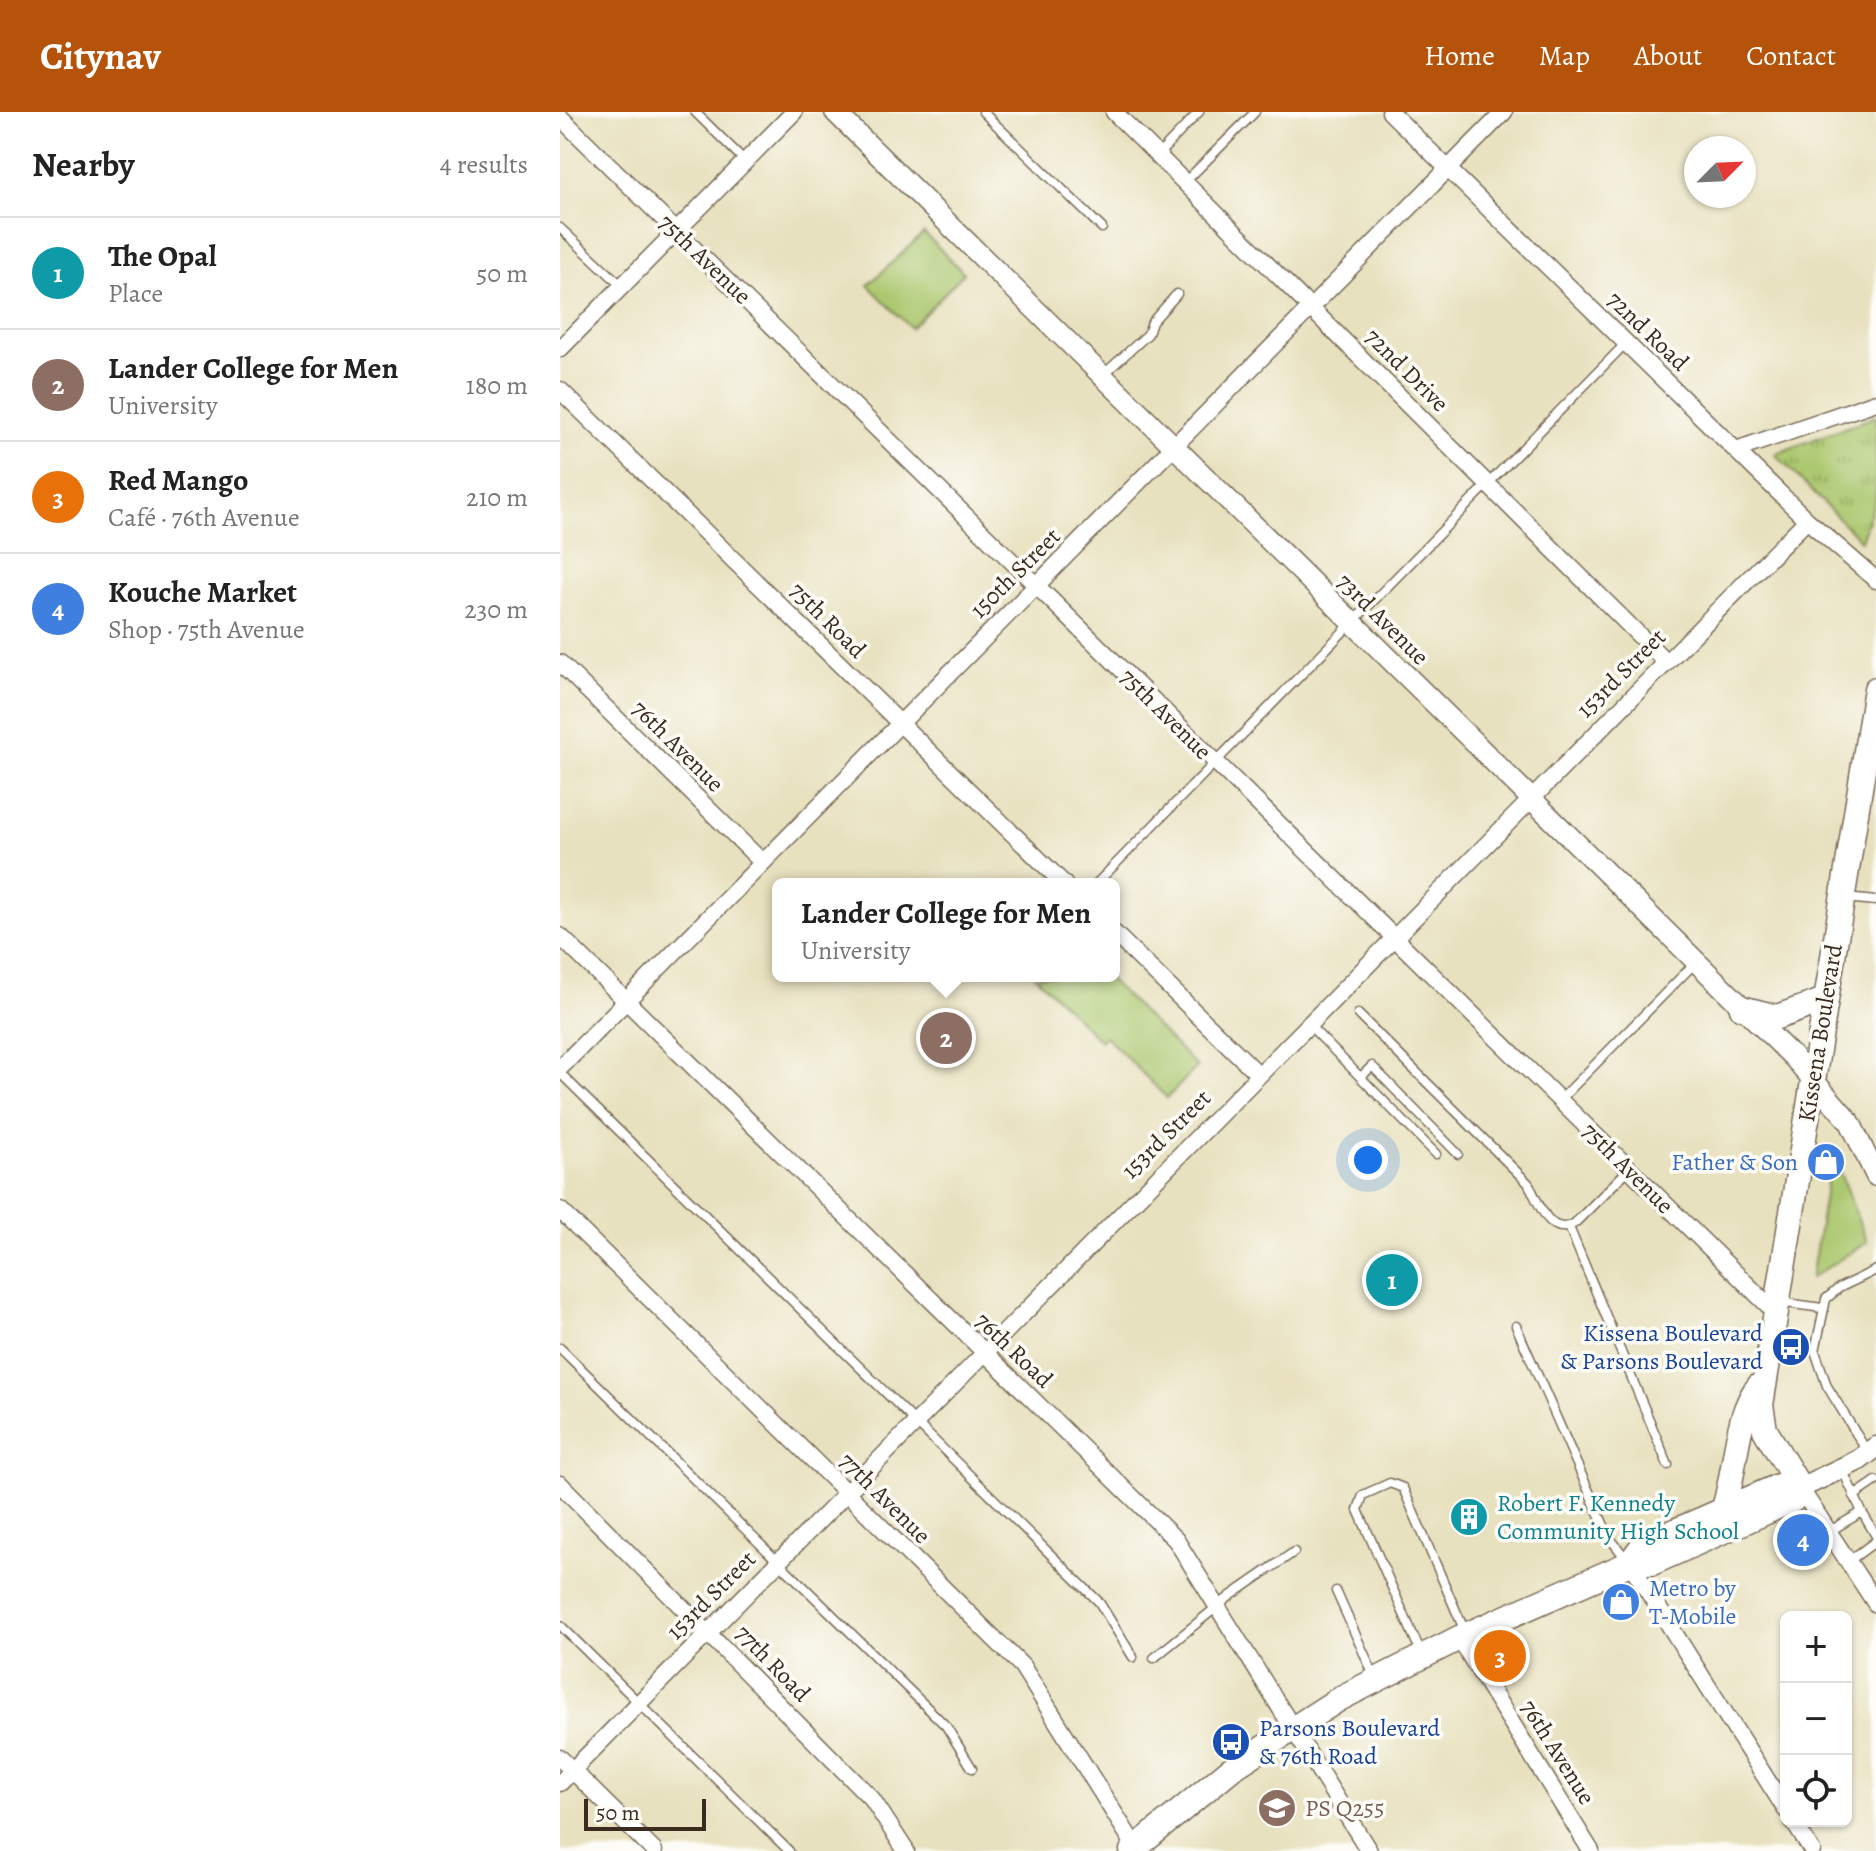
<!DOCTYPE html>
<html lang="en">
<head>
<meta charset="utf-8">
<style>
	:root { --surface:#fff; --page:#f2f2f2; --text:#222; --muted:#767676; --line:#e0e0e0; --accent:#b45309 }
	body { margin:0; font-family:Alegreya,serif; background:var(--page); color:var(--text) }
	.controls { position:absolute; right:24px; bottom:24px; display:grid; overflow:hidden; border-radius:12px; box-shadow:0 2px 6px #0004 }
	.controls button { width:72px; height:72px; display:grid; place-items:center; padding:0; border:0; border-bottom:2px solid var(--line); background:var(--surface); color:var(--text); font:40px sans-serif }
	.compass { position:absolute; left:1124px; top:24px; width:72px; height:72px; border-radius:50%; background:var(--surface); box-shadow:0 2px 6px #0004; rotate:66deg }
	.scale { position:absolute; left:24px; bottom:20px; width:122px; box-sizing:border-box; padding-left:8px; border:4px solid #3b2a1e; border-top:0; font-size:22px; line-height:28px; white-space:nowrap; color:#3b2a1e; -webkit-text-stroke:6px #fdfcf7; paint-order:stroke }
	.you { position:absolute; left:808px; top:1048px; width:28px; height:28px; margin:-20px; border:6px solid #fff; border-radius:50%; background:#1a73e8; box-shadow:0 0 0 12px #1a73e833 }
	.badge { display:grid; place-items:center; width:52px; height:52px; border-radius:50%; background:var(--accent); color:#fff; font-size:26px; font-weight:700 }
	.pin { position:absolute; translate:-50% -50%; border:4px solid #fff; box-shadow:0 2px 8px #0006 }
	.popup { position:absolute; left:212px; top:766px; width:348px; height:104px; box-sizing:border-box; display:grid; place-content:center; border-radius:12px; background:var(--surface); filter:drop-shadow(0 2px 6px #0005); font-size:26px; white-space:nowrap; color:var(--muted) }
	.popup b { font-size:30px; color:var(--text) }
	.popup::after { content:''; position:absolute; left:50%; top:100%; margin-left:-16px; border:16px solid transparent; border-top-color:var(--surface) }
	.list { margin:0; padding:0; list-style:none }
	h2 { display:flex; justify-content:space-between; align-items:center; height:104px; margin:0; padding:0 32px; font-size:34px }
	h2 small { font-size:26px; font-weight:400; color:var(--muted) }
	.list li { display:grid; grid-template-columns:52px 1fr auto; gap:24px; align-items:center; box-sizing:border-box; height:112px; padding:0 32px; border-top:2px solid var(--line) }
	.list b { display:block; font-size:30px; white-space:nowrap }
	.list p { margin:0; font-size:26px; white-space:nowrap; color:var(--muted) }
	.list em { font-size:26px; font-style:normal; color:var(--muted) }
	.icon { flex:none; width:44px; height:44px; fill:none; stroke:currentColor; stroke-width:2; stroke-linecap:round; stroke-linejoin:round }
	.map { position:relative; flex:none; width:1316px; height:1739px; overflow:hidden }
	header { display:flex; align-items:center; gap:48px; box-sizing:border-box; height:112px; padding:0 40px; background:var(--accent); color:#fff }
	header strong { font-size:38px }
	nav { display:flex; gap:44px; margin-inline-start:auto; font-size:28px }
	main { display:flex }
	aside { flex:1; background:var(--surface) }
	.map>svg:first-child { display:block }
</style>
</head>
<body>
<header>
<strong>Citynav</strong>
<nav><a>Home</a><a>Map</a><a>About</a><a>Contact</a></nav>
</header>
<main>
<aside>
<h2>Nearby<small>4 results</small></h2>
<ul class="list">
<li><span class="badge" style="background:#0f9aa8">1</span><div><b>The Opal</b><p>Place</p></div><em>50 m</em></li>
<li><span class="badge" style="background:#8d6e63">2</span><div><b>Lander College for Men</b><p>University</p></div><em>180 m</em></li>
<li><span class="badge" style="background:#e8710a">3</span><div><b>Red Mango</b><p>Café · 76th Avenue</p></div><em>210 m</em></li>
<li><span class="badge" style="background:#3f7fe0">4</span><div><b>Kouche Market</b><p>Shop · 75th Avenue</p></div><em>230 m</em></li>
</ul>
</aside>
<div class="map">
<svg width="1316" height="1739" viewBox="0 0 1316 1739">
	<defs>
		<pattern id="park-tufts" width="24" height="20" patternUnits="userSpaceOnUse" patternTransform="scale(2)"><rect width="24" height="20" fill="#acc86f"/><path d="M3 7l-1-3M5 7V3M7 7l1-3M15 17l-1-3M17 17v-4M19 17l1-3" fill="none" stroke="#8da35b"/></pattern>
	</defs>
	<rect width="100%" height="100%" fill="#fdfcf7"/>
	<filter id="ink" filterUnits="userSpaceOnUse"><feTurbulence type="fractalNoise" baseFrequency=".0125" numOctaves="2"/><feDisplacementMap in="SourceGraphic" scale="16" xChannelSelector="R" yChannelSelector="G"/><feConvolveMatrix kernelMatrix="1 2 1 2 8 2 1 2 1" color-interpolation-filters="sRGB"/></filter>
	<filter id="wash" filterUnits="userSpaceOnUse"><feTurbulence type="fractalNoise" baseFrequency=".006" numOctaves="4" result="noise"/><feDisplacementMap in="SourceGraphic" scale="32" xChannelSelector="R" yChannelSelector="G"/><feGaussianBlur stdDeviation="1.8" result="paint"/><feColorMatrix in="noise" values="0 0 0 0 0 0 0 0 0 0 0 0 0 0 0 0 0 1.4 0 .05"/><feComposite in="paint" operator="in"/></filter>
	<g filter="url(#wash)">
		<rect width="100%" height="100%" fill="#e8e1bf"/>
		<path fill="#acc86f" stroke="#747946" stroke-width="2" d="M364 121 404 161 351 216 308 173Z
			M475 864H546L637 955 607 986 545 924 540 929Z
			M1272 1041 1307 1130 1251 1166Z"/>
		<path fill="url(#park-tufts)" stroke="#747946" stroke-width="2" d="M1316 304V384L1301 429 1215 342Z"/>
	</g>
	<g filter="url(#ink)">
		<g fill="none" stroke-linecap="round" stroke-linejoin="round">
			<defs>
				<path id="service" d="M135 0 185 49
					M423 0 542 116
					M598 43 639 0
					M625 70 695 0
					M0 116 62 174
					M543 263 588 222 592 210 617 182
					M536 772 1066 231
					M1285 786 1316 789
					M798 902 968 1071C978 1088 989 1128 1015 1111L1069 1057
					M749 913 876 1042
					M0 961 539 1490 573 1545
					M801 965 812 954 898 1042
					M1000 988 1135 851
					M1009 1115 1108 1353
					M1219 1190 1262 1196
					M956 1214 1049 1425 1067 1448
					M0 1236 386 1614 412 1656
					M1308 1341 1267 1274 1255 1239 1266 1187 1279 1176 1316 1158
					M1282 1357 1302 1400
					M1294 1384 1316 1369
					M1270 1419 1302 1400 1316 1424
					M1289 1449 1316 1429
					M776 1479 815 1566
					M0 1513 229 1739
					M861 1541 798 1398 803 1383 830 1371 843 1376 906 1522
					M594 1546 669 1485 734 1440"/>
				<path id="minor" d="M554 0 1106 550
					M830 0 1247 408 1316 468
					M0 5 1213 1198
					M0 237 234 0
					M0 278 504 772
					M1176 338 1316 290
					M0 551 202 750
					M554 821 699 963
					M0 824 616 1428 809 1739
					M0 956 944 0
					M0 1098 462 1554 578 1739
					M0 1372 312 1687 346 1739
					M1240 1376 1316 1492
					M1070 1451 1226 1698
					M899 1526 1031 1739
					M0 1646 94 1739
					M0 1671 1247 408
					M1233 1709 1252 1739"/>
				<path id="tertiary" d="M275 0 1233 945 1290 1010 1316 1064
					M1240 1376 1299 1348 1316 1335"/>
				<path id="secondary" d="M1182 896 1217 905 1265 888
					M1240 1376 1205 1318 1201 1293 1316 577
					M1163 1399C1176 1362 1175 1301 1199 1274
					M1070 1451 1083 1433 1221 1373 1240 1376
					M572 1739 671 1657 779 1587 899 1526 1070 1451H1092L1233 1388 1240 1376"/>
			</defs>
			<use href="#service" stroke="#786a56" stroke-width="11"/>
			<use href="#minor" stroke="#786a56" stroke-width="19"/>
			<use href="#tertiary" stroke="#786a56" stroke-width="23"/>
			<use href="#secondary" stroke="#786a56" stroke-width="27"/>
			<use href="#service" stroke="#fff" stroke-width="8"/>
			<use href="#minor" stroke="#fff" stroke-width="16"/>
			<use href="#tertiary" stroke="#fff" stroke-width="20"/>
			<use href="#secondary" stroke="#fff" stroke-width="24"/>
		</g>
	</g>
	<defs>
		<symbol id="shop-disc" viewBox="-11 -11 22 22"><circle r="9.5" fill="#3f7fe0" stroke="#fdfcf7"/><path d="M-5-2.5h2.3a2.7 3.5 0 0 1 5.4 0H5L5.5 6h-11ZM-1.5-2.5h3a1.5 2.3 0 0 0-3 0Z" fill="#fff"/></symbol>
		<symbol id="bus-disc" viewBox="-11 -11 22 22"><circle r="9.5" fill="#1a4fb4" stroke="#fdfcf7"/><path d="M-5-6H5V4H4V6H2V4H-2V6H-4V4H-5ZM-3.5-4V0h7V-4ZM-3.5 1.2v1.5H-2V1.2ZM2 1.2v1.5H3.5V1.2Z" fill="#fff"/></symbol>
		<symbol id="building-disc" viewBox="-11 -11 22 22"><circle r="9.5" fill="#0f9aa8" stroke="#fdfcf7"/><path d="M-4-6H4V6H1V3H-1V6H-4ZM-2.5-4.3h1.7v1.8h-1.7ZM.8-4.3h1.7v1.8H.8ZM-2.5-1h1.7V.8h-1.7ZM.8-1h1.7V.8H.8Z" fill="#fff"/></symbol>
		<symbol id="school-disc" viewBox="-11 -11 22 22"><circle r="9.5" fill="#8d6e63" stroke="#fdfcf7"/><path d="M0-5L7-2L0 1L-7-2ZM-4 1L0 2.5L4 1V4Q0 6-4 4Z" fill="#fff"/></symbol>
	</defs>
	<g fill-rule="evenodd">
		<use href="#shop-disc" x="1244" y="1028" width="44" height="44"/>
		<use href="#bus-disc" x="1209" y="1213" width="44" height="44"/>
		<use href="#building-disc" x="887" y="1383" width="44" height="44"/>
		<use href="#shop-disc" x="1039" y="1468" width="44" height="44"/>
		<use href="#bus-disc" x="649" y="1608" width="44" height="44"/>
		<use href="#school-disc" x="695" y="1674" width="44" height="44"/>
	</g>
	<g text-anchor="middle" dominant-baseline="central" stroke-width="7" stroke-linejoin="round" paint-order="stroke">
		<g font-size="24" fill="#3b2a1e" stroke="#fdfcf7">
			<text transform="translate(145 147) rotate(44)">75th Avenue</text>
			<text transform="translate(1088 219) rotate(44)">72nd Road</text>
			<text transform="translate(847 258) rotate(45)">72nd Drive</text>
			<text transform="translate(455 461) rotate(-45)">150th Street</text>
			<text transform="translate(823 507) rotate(45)">73rd Avenue</text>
			<text transform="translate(268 508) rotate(45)">75th Road</text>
			<text transform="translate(1061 561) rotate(-45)">153rd Street</text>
			<text transform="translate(606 602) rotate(45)">75th Avenue</text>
			<text transform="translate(118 634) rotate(45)">76th Avenue</text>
			<text transform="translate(1260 921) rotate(-81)">Kissena Boulevard</text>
			<text transform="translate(606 1022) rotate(-45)">153rd Street</text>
			<text transform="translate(1068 1056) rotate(45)">75th Avenue</text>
			<text transform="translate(454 1238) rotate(44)">76th Road</text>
			<text transform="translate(325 1386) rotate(45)">77th Avenue</text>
			<text transform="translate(151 1483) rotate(-45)">153rd Street</text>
			<text transform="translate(213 1551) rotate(46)">77th Road</text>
			<text transform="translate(998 1640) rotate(58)">76th Avenue</text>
		</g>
		<g font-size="24" fill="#366cbe" stroke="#fdfcf7" text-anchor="end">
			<text x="1238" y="1050">Father &amp; Son</text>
			<text x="1089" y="1476" text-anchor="start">Metro by<tspan x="1089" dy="28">T-Mobile</tspan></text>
		</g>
		<g font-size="24" fill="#164399" stroke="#fdfcf7" text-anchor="end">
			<text x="1203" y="1221">Kissena Boulevard<tspan x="1203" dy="28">&amp; Parsons Boulevard</tspan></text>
			<text x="699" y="1616" text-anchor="start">Parsons Boulevard<tspan x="699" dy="28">&amp; 76th Road</tspan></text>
		</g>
		<g font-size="24" fill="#0d838f" stroke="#fdfcf7" text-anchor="start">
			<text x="937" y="1391">Robert F. Kennedy<tspan x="937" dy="28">Community High School</tspan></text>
		</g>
		<g font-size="24" fill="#785e54" stroke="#fdfcf7" text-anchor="start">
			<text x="745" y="1696">PS Q255</text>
		</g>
	</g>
</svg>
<div class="controls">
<button>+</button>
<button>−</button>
<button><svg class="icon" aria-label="locate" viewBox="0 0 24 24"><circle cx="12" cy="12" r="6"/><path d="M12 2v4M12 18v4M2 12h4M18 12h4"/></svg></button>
</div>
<svg class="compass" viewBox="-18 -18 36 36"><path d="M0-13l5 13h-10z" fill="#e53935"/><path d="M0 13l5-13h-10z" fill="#767676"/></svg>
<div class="scale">50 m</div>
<div class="you"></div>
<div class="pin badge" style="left:832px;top:1168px;background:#0f9aa8">1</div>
<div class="pin badge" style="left:386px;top:926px;background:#8d6e63">2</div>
<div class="popup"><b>Lander College for Men</b>University</div>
<div class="pin badge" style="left:940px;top:1544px;background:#e8710a">3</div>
<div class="pin badge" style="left:1243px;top:1428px;background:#3f7fe0">4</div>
</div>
</main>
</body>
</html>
